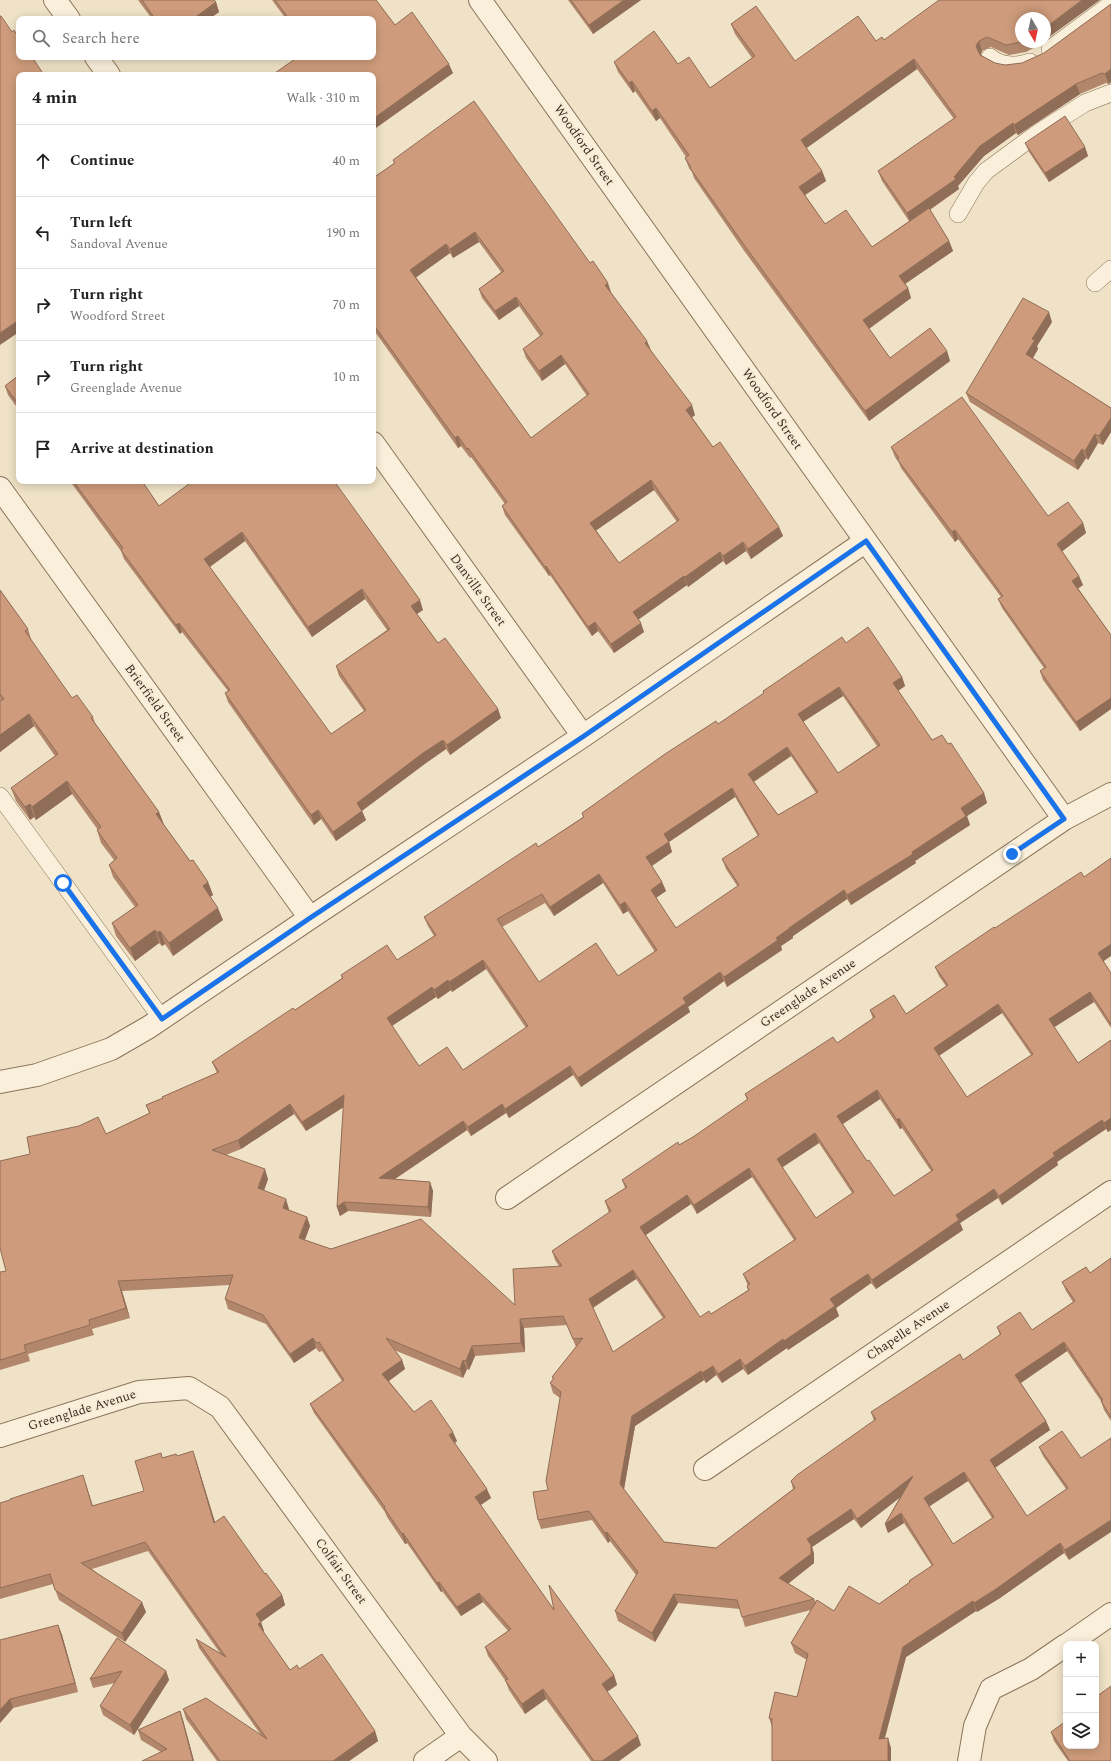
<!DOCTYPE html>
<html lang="en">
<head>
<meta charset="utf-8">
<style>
	:root { --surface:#fff; --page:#f2f2f2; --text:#222; --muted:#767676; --line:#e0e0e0 }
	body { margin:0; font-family:Spectral,serif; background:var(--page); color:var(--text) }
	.controls { position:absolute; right:12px; bottom:12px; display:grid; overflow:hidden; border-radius:8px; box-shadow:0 2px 10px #0003 }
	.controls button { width:36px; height:36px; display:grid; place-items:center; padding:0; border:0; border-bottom:1px solid var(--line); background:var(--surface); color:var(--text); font:20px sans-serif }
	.compass { position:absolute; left:1015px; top:12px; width:36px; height:36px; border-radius:50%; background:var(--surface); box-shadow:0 2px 10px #0003; rotate:171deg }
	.stop { position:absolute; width:12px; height:12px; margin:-9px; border:3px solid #1a73e8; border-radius:50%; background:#fff }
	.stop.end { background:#1a73e8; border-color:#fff; box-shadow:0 1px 4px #0008 }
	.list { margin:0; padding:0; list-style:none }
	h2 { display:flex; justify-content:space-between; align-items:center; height:52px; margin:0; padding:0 16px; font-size:17px }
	h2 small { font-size:13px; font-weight:400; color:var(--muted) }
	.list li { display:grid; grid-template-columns:26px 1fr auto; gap:12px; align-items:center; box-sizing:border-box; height:72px; padding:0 16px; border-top:1px solid var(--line) }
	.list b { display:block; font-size:15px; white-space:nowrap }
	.list p { margin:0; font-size:13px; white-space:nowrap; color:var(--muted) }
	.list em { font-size:13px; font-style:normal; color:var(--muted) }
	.icon { flex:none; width:22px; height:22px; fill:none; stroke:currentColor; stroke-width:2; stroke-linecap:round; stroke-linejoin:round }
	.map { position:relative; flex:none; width:1111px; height:1761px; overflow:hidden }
	.search { position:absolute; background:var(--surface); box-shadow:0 2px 10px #0003; left:16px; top:16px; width:360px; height:44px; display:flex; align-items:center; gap:10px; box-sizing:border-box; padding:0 14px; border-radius:8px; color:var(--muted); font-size:15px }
	.panel { position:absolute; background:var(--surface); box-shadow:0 2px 10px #0003; left:16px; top:72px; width:360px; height:412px; border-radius:8px }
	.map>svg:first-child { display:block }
</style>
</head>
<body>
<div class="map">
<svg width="1111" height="1761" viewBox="0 0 1111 1761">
	<rect width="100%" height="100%" fill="#efe2c6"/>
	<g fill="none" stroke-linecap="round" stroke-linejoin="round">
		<defs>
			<path id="lane" d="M1050 49 1111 4
				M990 57C1000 66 1017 67 1030 62
				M958 214 976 183 986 171 1035 135 1085 103 1111 93
				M1095 283 1111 269
				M0 796 162 1019"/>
			<path id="street" d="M55 0 69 19
				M480 0 1064 819
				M96 57 109 75
				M373 443 583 736
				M0 488 310 918
				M0 1082 37 1075 111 1049 149 1027 310 918 583 736 866 541
				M507 1198 1064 819 1111 794
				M0 1436 139 1392 189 1388 220 1407 461 1736 486 1761
				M705 1469 1111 1192
				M1068 1644 1111 1614
				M425 1761 461 1736
				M969 1761 975 1726 991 1689 1031 1669 1066 1645"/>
		</defs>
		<use href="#lane" stroke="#8c745b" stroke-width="18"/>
		<use href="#street" stroke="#8c745b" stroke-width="24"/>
		<use href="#lane" stroke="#faefda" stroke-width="17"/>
		<use href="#street" stroke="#faefda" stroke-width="22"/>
	</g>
	<path fill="#b1866b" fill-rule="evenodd" d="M138 0H214L216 2 219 12 209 19H152Z
		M272 0H376L395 25 453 73 373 130V19H286Z
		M568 0H641L593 34Z
		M1111 4V82L1109 84 1106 83 1080 94 1018 135 1016 133 984 156 958 186 959 189 930 210 949 241 953 251 905 284 908 288 911 298 869 329 890 358 947 351 950 361 869 421 745 252 694 178 692 172 689 168 685 158 686 157 660 118 656 121 635 91 633 93 618 72 614 62 678 64 710 88 752 58 735 34 731 24 795 61 876 41 1045 18 1021 42H1043L1037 46 1026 52 1009 55 991 47 982 51 981 55 995 63 1005 65 1022 63 1044 53ZM917 69 954 119 878 171 882 181 909 221 872 247 825 224 805 195 826 181 822 171 806 148Z
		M1025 143 1085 147 1088 156 1049 182 1029 152Z
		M393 160 611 292 695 415 692 417 713 447 779 527 783 536 751 559 746 551 726 565 723 561 688 587 687 585 638 620 644 632 614 653 598 631 592 636 550 575 549 576 505 515 502 506 505 504 471 457 470 458 461 446 458 448 373 329V178L394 163ZM479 242 501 272 479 289 482 298 499 320 519 306 540 336 523 349 526 358 542 381 565 364 587 396 531 438 416 277 450 253 453 258ZM654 490 677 522 619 563 596 530Z
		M1052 322 1037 346 1038 349 1033 358 1111 408V432L1103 445 1098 443 1088 460 1086 458 1078 470 970 402 966 393Z
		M19 375V410L8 395 5 386Z
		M891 447 1048 516 1083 523 1086 533 1062 551 1079 576 1083 585 1078 588 1111 635V709L1080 731 1043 680 1040 671 1044 668 1002 608 998 599 1001 597 958 539 955 542 901 468 899 463 895 457Z
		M70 481H142L159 506 193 481 423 610 417 614 438 643 498 709 501 718 450 755 446 749 426 763 362 811 366 820 336 841 321 819 314 825 228 702 225 693 228 691 182 632 180 634 124 559 121 551ZM245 541 312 637 365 599 387 630 336 666 339 676 364 711 331 734 210 567Z
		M0 590 28 629 32 642 72 698 93 717 95 723 159 812 164 825 190 861 208 882 213 895 210 897 223 920 173 956 165 944 162 946 159 943 135 961 116 936 112 923 135 907 113 877 109 865 114 860 101 843 97 830H98L72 794 36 820 34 817 30 820 16 801 11 788 55 756 34 726 0 752V701H1L0 700Z
		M846 643 902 677 905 686 898 691 932 740 948 744 984 793 987 803 967 816 970 825 915 861 916 863 851 905 847 899 793 936V938L781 946 782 950 727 987 724 981 688 1007 690 1012 581 1087 573 1075 509 1118 506 1113 471 1136 467 1130 395 1179 430 1182 433 1191 431 1217 348 1211 340 1216 337 1207 344 1107 306 1131 294 1114 241 1149 226 1155 268 1179 264 1191 289 1209V1210L307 1217 310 1226 305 1240 331 1249 515 1305 559 1266 555 1260 552 1251 609 1213 605 1201 625 1188 622 1180 693 1137 747 1100 745 1094 837 1043 873 1019 870 1010 906 1014 946 986 939 976 935 967 995 928 1103 961 1111 973V1028L1094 1002 1054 1027 1078 1063 1111 1040V1130L1108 1132 1106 1129 1057 1162 1058 1165 1002 1205 998 1198 960 1223 963 1230 876 1289 871 1283 836 1308 839 1316 788 1350 787 1348 748 1375 743 1369 722 1383 716 1375 706 1383 704 1380 635 1426 624 1490 664 1542 716 1548 793 1489 791 1481 874 1421 871 1412 963 1360 1000 1335 997 1327 1032 1330 1073 1302 1066 1291 1062 1282 1090 1273 1111 1258V1421L1104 1410 1101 1401 1067 1351 1021 1383 1046 1421 1050 1430 995 1468 1027 1516 1066 1489 1043 1456 1039 1447 1081 1458 1069 1560 1064 1553 1000 1598 977 1612 976 1611 906 1657 885 1738 891 1748 772 1727 769 1718 797 1697 807 1660 795 1653 791 1643 811 1610 745 1627 740 1609 678 1603 655 1642 618 1621 615 1611 636 1575 610 1541 608 1543 592 1520 541 1529 538 1520 548 1490 560 1398 553 1393 550 1383 553 1379 552 1377 576 1347 567 1325 524 1328 525 1352 475 1356 469 1370 467 1369 463 1378 394 1350 402 1360 405 1369 389 1381 414 1412 457 1441 455 1443 491 1498 480 1505 554 1610 614 1675 617 1685 607 1692 641 1745 619 1761H591L546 1699 525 1714 509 1690 505 1680 488 1656 485 1647 508 1631 483 1602 461 1616 442 1591 441 1592 407 1543 405 1544 387 1517 385 1512 314 1413 310 1404 342 1381 322 1351 319 1352 316 1348 294 1363 266 1324 228 1309 225 1299 230 1285 122 1291 130 1318 92 1329 94 1335 28 1354 30 1361 0 1370V1272L6 1271 30 1154 106 1134 149 1113 146 1105 163 1098 162 1097 217 1073 212 1062 295 1010 342 978 341 975 397 960 434 936 428 926 424 917 538 847 583 817 582 813 764 694 763 691ZM843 696 877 746 838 773 803 722ZM791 756 816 793 778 815 754 782ZM735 797 758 836 722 859 726 869 738 887 676 928 656 898 666 891 662 882 652 866 672 852 669 842ZM603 883 623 914 628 911 655 952 618 976 539 982 502 927 545 903 554 916ZM486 969 526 1028 463 1070 419 1066 392 1026 436 997 438 999 451 990 452 992ZM1002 1013 1031 1055 967 1097 939 1056ZM880 1099 900 1129 902 1128 931 1171 894 1196 867 1161 843 1124ZM819 1143 852 1193 816 1218 782 1167ZM752 1177 794 1240 743 1274 748 1286H747L748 1290 711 1314 700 1317 646 1235 691 1204 697 1214ZM636 1279 663 1318 613 1352 593 1308ZM968 1481 992 1518 953 1544 929 1506ZM900 1497 885 1524 888 1533 904 1523 932 1566 909 1581 910 1582 879 1604 834 1611 816 1602 814 1599 788 1583 814 1563V1554L812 1547 854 1519 861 1528Z
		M177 1456 196 1460 215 1522 265 1574 282 1595 285 1605 261 1622 264 1631 263 1632 290 1670 299 1669 375 1731 378 1741 349 1761H217L186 1719 183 1709 261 1735 199 1648 196 1639 220 1653 148 1551 92 1569 146 1612 125 1642 59 1600 53 1584 0 1599V1503L86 1484 93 1506 144 1491 163 1458Z
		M58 1625 62 1635 78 1692 13 1708 0 1723V1640Z
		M117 1638 166 1671 169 1680 134 1735 103 1715 100 1706 115 1683 93 1688 90 1679Z
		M180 1711 183 1720 194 1761 161 1752 141 1740 138 1730Z
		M1051 1732 1111 1761H1068L1054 1741Z"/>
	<path fill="#906d57" d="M624 0H641L593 34 589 25Z
		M1082 0H1100L1045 40V28Z
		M216 2 219 12 209 19H193Z
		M979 41 982 51 980 56 976 46Z
		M1035 42H1043L1037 46Z
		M914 59 917 69 804 150 801 140Z
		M449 64 453 73 373 130V119Z
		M1111 69V82L1109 84 1105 74Z
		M632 81 635 91 633 93 629 83Z
		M1076 84 1080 94 1018 135 1014 125Z
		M656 108 660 118 656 121 652 111Z
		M1013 123 1016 133 984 156 958 186 959 189 910 223 907 213 954 177 980 146Z
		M1085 147 1088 156 1049 182 1045 173Z
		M822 171 826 181 802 197 799 187Z
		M475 232 479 242 453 258 450 249Z
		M949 241 953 251 902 286 899 276Z
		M446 244 450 253 414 279 410 270Z
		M608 283 611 292 609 294 605 285Z
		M908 288 911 298 867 330 863 320Z
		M516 297 519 306 499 320 495 311Z
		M1049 312 1052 322 1037 346 1038 349 1030 363 1026 354 1032 339Z
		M19 320V332L0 345V333Z
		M647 341 651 350 645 343Z
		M947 351 950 361 869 421 865 411Z
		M561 355 565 364 542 381 539 371Z
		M692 405 695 415 690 419 686 410Z
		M1111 418V432L1103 445 1099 436Z
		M1095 434 1098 443 1088 460 1085 451Z
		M458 436 461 446 458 448 455 438Z
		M1082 449 1086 458 1078 470 1074 461Z
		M651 480 654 490 594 532 590 523Z
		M1083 523 1086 533 1060 553 1057 544Z
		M779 527 783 536 751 559 748 549Z
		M955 530 958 539 955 542 952 532Z
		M242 532 245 541 208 568 204 559Z
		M743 542 746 551 726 565 723 556Z
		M720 552 723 561 688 587 685 577Z
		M546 566 550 575 549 576 545 567Z
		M684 576 687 585 636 621 633 612Z
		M1079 576 1083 585 1076 590 1072 581Z
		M362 589 365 599 312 637 308 627Z
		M420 600 423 610 415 615 411 606Z
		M595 622 598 631 592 636 588 627Z
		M179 623 182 632 180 634 176 625Z
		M641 623 644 632 614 653 611 644Z
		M902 677 905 686 896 692 893 683Z
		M839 687 843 696 801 723 798 714Z
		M1111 698V709L1080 731 1076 722Z
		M498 709 501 718 450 755 447 745Z
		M29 714 34 726 0 752V735Z
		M443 740 446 749 426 763 360 812 357 803 423 753Z
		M787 747 791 756 751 783 748 774Z
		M67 781 72 794 36 820 32 807Z
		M732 788 735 797 669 842 672 852 650 867 646 857 664 834Z
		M984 793 987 803 967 816 970 825 915 861 916 863 851 905 847 895 912 852 961 808Z
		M30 804 34 817 30 820 25 807Z
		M318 810 321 819 314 825 311 815Z
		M362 811 366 820 336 841 333 832Z
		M159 812 164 825 156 814Z
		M599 874 603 883 554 916 550 907Z
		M208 882 213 895 207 899 203 886Z
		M662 882 666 891 654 899 651 890Z
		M844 890 847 899 793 936V938L781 946 782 950 727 987 724 977 789 928Z
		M625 902 628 911 623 914 620 905Z
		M218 908 223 920 173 956 169 943Z
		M155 930 159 943 135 961 130 948Z
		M160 931 165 944 162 946 157 933Z
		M1111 944V956L1101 963 1098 953Z
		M483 960 486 969 452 992 449 982Z
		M720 972 724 981 688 1007 690 1012 581 1087 578 1078 683 998Z
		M448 980 451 990 438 999 434 990Z
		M432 987 436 997 390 1027 387 1018Z
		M1090 992 1094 1002 1053 1028 1049 1019Z
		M998 1004 1002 1013 937 1057 934 1048Z
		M570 1066 573 1075 509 1118 505 1109Z
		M877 1090 880 1099 841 1125 837 1116Z
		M344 1095 348 1104 306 1131 302 1122Z
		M290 1104 294 1114 241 1149 238 1140Z
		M502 1104 506 1113 471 1136 468 1127Z
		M899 1118 902 1128 900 1129 897 1120Z
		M1111 1118V1130L1108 1132 1104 1123Z
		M1102 1120 1106 1129 1057 1162 1058 1165 1002 1205 999 1196 1053 1153Z
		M463 1121 467 1130 383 1187 379 1178Z
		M815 1133 819 1143 780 1169 777 1159Z
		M749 1168 752 1177 697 1214 694 1205Z
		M265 1169 268 1179 261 1198 258 1188Z
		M430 1182 433 1191 431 1217 428 1207Z
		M994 1189 998 1198 960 1223 963 1230 876 1289 872 1280 956 1215Z
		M687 1195 691 1204 644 1236 640 1227Z
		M286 1199 289 1209 286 1218 283 1208Z
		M344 1202 348 1211 340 1216 337 1207Z
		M307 1217 310 1226 302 1247 299 1238Z
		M633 1270 636 1279 592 1308 589 1299Z
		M868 1274 871 1283 836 1308 839 1316 788 1350 784 1341 830 1299Z
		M118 1281 122 1291 130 1318 126 1308Z
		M520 1319 524 1328 525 1352 521 1343Z
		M313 1338 316 1348 294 1363 290 1354Z
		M783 1339 787 1348 748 1375 745 1366Z
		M1064 1342 1067 1351 1019 1384 1015 1375Z
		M472 1346 475 1356 469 1370 466 1361Z
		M740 1359 743 1369 722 1383 718 1374Z
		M402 1360 405 1369 386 1383 382 1374Z
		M463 1360 467 1369 463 1378 460 1369Z
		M713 1366 716 1375 706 1383 702 1373Z
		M701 1371 704 1380 635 1426 623 1494 620 1484 632 1416Z
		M1046 1421 1050 1430 993 1469 990 1460Z
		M453 1432 457 1441 453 1444 449 1435Z
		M193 1451 196 1460 218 1532 214 1523Z
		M964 1472 968 1481 927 1508 924 1498Z
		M913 1476 916 1485 861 1528 857 1519Z
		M487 1489 491 1498 478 1507 475 1497Z
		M851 1509 854 1519 812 1547 814 1554V1563L783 1588 779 1578 807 1539Z
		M901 1513 904 1523 888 1533 885 1524Z
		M1111 1520V1532L1069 1560 1065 1550Z
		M607 1532 610 1541 608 1543 605 1533Z
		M403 1533 407 1543 405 1544 402 1534Z
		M1060 1543 1064 1553 1000 1598 977 1612 974 1603Z
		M439 1582 442 1591 441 1592 437 1583Z
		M479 1593 483 1602 461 1616 457 1607Z
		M674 1594 678 1603 655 1642 652 1633Z
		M282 1595 285 1605 261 1622 264 1631 261 1633 258 1624 256 1614Z
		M973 1601 976 1611 906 1657 882 1748 879 1739 903 1647Z
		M142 1602 146 1612 125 1642 122 1633Z
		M58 1625 62 1635 78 1692 75 1683Z
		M166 1671 169 1680 134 1735 130 1725Z
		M614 1675 617 1685 605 1693 602 1684Z
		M543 1689 546 1699 525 1714 522 1704Z
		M10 1699 13 1708 0 1723V1710Z
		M180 1711 183 1720 194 1761H193Z
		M375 1731 378 1741 349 1761H333Z
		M638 1736 641 1745 619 1761H602Z
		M888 1738 891 1748V1761H888Z"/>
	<path fill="#ce9c7c" stroke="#906d57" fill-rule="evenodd" d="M142 0H214L216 2 193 19H155Z
		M275 0H376L395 25 412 12 449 64 373 119V75H272L298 57H373V19H289Z
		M571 0H624L589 25Z
		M939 0H1082L1045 28V18H1021V42L1006 45 987 37 979 41 976 46 980 55 995 63 1005 65 1022 63 1044 53 1111 4V69L1105 74 1102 73 1076 84 1014 125 1013 123 980 146 954 177 956 179 907 213 878 171 956 117 914 59 801 140 822 171 799 187 825 224 846 210 872 247 929 208 949 241 899 276 908 288 863 320 890 358 930 328 947 351 865 411 742 242 690 168 691 167 685 158 689 155 656 108 652 111 632 81 629 83 614 62 654 31 678 64 689 57 710 88 755 56 731 24 756 6 795 61 858 16 876 41 882 37 884 40Z
		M0 16H1L12 32 14 30 19 38V57H32L44 75H19V320L0 333Z
		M474 101 590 263 593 261 608 283 605 285 647 341 645 343 692 405 686 410 713 447 720 442 779 527 748 549 743 542 723 556 720 552 685 577 684 576 633 612 641 623 611 644 595 622 588 627 546 566 545 567 502 506 507 502 468 448 467 449 458 436 455 438 373 324V178L395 163 393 160ZM475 232 504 271 479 289 495 311 516 297 543 334 523 349 539 371 561 355 589 394 531 438 410 270 446 244 450 249ZM651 480 679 520 619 563 590 523Z
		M1065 116 1085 147 1045 173 1025 143Z
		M1023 298 1049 312 1032 339 1035 340 1026 354 1111 408V418L1099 436 1095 434 1085 451 1082 449 1074 461 966 393Z
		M19 375V405L5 386Z
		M962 397 1048 516 1068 502 1083 523 1057 544 1079 576 1072 581 1111 635V698L1076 722 1040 671 1046 667 998 599 1003 596 955 530 952 532 897 459 899 458 891 447Z
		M73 481H142L159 506 193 481H334L420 600 411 606 438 643 445 638 498 709 447 745 443 740 423 753 357 803 362 811 333 832 318 810 311 815 225 693 230 690 179 623 176 625 121 550 123 548ZM242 532 308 627 362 589 390 629 336 666 366 710 331 734 204 559Z
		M0 590 28 629 25 631 72 698 77 695 93 717 91 718 159 812 156 814 190 861 193 860 208 882 203 886 218 908 169 943 160 931 157 933 155 930 130 948 112 923 138 905 109 865 117 858 97 830 101 827 67 781 32 807 30 804 25 807 11 788 58 754 29 714 0 735V701L4 699 0 694Z
		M868 627 902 677 893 683 932 740 942 735 948 744 951 743 984 793 961 808 966 816 912 852 913 854 847 895 844 890 789 928H790L776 938 778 940 724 977 720 972 683 998 686 1003 578 1078 570 1066 505 1109 502 1104 468 1127 463 1121 379 1178 430 1182 428 1207 344 1202 337 1207 344 1095 302 1122 290 1104 238 1140 212 1150 265 1169 258 1188 286 1199 283 1208 307 1217 299 1238 331 1249 421 1219 515 1305 513 1269 562 1266 552 1251 611 1211 605 1201 627 1187 622 1180 678 1142 679 1145 693 1137 748 1099 745 1094 833 1037 837 1043 875 1017 870 1010 894 995 906 1014 948 985 935 967 994 927 995 928 1081 872 1084 877 1111 858V944L1098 953 1111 973V1024L1090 992 1049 1019 1078 1063 1111 1040V1118L1104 1123 1102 1120 1053 1153 1055 1156 999 1196 994 1189 956 1215 959 1220 872 1280 868 1274 830 1299 835 1306 784 1341 783 1339 745 1366 740 1359 718 1374 713 1366 702 1373 701 1371 632 1416 620 1484 664 1542 716 1548 795 1488 791 1481 797 1475 876 1419 871 1412 960 1354 963 1360 1001 1334 997 1327 1020 1312 1032 1330 1075 1301 1062 1282 1086 1267 1090 1273 1111 1258V1417L1101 1401 1103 1400 1064 1342 1015 1375 1046 1421 990 1460 1027 1516 1068 1488 1039 1447 1062 1431 1081 1458 1111 1438V1520L1065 1550 1060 1543 996 1589 974 1603 973 1601 903 1647 879 1739 888 1738V1761H772V1719L769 1718 775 1692 797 1697 808 1654 791 1643 817 1600 834 1611 849 1586 879 1604 910 1582 909 1581 933 1565 901 1513 885 1524 913 1476 857 1519 851 1509 807 1539 811 1545V1554L779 1578 814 1599 742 1617 737 1600 674 1594 652 1633 615 1611 638 1572 607 1532 605 1533 589 1511 538 1520 533 1492 548 1490 546 1481 561 1392 550 1383 554 1378 552 1377 583 1338 573 1339 563 1316 520 1319 521 1343 472 1346 466 1361 463 1360 460 1369 386 1338 402 1360 382 1374 414 1412 431 1400 453 1432 449 1435 487 1489 475 1497 554 1610 549 1585 614 1675 602 1684 638 1736 602 1761H594L543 1689 522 1704 505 1680 508 1679 485 1647 511 1629 479 1593 457 1607 439 1582 437 1583 403 1533 402 1534 384 1508 385 1507 310 1404 344 1380 319 1342 316 1343 313 1338 290 1354 263 1315 225 1299 233 1275 118 1281 126 1308 89 1320 90 1325 24 1345 26 1352 0 1360V1272L6 1271 0 1248V1161L30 1154 27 1137 79 1126 98 1117 106 1134 150 1113 146 1105 163 1098 162 1097 219 1072 212 1062 293 1008 295 1010 343 978 341 975 387 945 397 960 436 935 424 917 536 843 538 847 584 817 582 813 665 754 716 721 718 724 764 693 763 691 772 685 842 637 846 643ZM839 687 880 745 838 773 798 714ZM787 747 818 792 778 815 748 774ZM732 788 759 835 722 859 739 885 676 928 651 890 662 882 646 857 669 842 664 834ZM599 874 620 905 625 902 657 950 618 976 596 943 539 982 497 919 542 894 550 907ZM483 960 528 1026 463 1070 447 1047 419 1066 387 1018 432 987 434 990 448 980 449 982ZM998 1004 1033 1054 967 1097 934 1048ZM877 1090 897 1120 899 1118 933 1170 894 1196 869 1160 867 1161 837 1116ZM815 1133 854 1192 816 1218 777 1159ZM749 1168 796 1239 743 1274 750 1284 747 1286 749 1290 711 1314 709 1311 700 1317 640 1227 687 1195 694 1205ZM633 1270 665 1317 613 1352 589 1299ZM964 1472 994 1517 953 1544 924 1498Z
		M193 1451 214 1523 224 1516 265 1574 266 1573 282 1595 256 1614 261 1622 258 1624 290 1670 297 1665 299 1669 322 1654 375 1731 333 1761H220L183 1709 206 1698 267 1739 196 1639 226 1657 145 1542 81 1563 142 1602 122 1633 55 1590 50 1574 0 1588V1503L10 1500V1499L83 1475 92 1506 144 1491 135 1461 161 1453 162 1458 176 1454 177 1456Z
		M58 1625 75 1683 10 1699 0 1710V1640Z
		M117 1638 166 1671 130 1725 100 1706 122 1671 90 1679Z
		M1111 1686V1761H1070L1051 1732 1066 1721V1746H1096V1697Z
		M180 1711 193 1761H142L167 1749 138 1730Z"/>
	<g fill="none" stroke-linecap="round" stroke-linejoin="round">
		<path stroke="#1a73e8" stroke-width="5" d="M63 883 162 1019 310 918 584 736 866 541 1064 819 1012 854"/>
	</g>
	<g text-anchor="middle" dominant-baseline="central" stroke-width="4" stroke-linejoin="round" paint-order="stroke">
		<g font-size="13" fill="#3c2c1f" stroke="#f7ecd6">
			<text transform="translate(584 145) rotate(55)">Woodford Street</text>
			<text transform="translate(772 409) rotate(55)">Woodford Street</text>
			<text transform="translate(478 590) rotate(54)">Danville Street</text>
			<text transform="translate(155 703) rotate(54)">Brierfield Street</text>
			<text transform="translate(808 993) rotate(-34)">Greenglade Avenue</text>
			<text transform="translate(908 1330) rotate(-34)">Chapelle Avenue</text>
			<text transform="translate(82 1410) rotate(-17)">Greenglade Avenue</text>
			<text transform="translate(341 1571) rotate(54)">Colfair Street</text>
		</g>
	</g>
</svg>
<div class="controls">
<button>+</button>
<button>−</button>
<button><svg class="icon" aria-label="layers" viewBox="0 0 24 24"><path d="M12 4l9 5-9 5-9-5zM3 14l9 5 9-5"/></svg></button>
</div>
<svg class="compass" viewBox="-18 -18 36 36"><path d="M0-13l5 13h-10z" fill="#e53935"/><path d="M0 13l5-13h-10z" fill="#767676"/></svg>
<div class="stop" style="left:63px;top:883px"></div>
<div class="stop end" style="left:1012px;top:854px"></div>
<div class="search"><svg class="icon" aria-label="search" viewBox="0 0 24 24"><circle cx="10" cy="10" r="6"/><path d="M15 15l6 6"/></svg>Search here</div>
<section class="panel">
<h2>4 min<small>Walk · 310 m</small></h2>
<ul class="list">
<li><svg class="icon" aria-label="ahead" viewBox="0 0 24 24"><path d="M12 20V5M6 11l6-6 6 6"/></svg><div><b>Continue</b></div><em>40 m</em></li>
<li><svg class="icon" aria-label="left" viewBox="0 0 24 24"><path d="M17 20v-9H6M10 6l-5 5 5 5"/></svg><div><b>Turn left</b><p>Sandoval Avenue</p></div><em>190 m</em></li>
<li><svg class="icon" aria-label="right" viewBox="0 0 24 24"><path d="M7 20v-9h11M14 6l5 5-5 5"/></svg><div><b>Turn right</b><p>Woodford Street</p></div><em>70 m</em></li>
<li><svg class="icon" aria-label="right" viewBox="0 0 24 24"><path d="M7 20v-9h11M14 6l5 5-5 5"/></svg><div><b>Turn right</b><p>Greenglade Avenue</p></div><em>10 m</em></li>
<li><svg class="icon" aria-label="arrive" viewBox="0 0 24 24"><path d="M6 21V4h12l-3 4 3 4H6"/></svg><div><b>Arrive at destination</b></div></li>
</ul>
</section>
</div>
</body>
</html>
